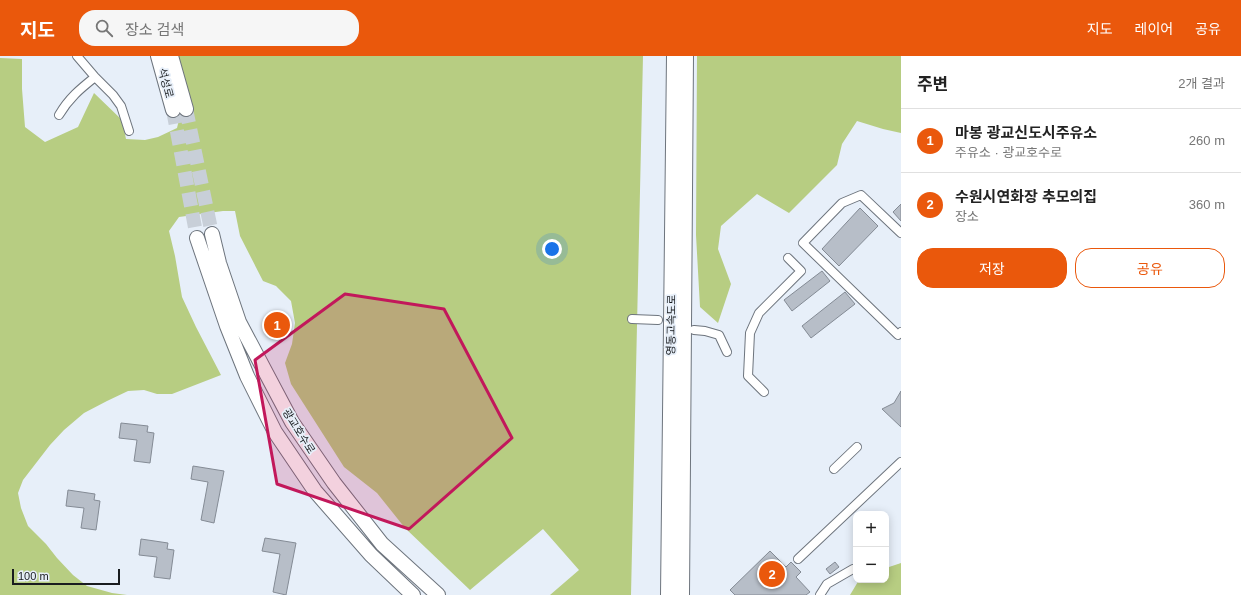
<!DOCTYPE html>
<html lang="ko">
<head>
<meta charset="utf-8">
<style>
	:root { --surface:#fff; --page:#f6f6f6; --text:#222; --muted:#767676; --line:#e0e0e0; --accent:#ea580c }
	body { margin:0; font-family:Arial,"Noto Sans KR",sans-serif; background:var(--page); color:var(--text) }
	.controls { position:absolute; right:12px; bottom:12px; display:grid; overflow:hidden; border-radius:8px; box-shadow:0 2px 10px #0003 }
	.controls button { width:36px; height:36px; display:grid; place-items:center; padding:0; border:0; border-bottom:1px solid var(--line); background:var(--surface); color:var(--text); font:20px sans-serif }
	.scale { position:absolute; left:12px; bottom:10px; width:108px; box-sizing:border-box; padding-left:4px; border:2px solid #191c1f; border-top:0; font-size:11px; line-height:14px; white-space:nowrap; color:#191c1f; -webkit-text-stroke:3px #e7eff9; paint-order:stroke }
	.you { position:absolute; left:552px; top:193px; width:14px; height:14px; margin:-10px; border:3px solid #fff; border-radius:50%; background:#1a73e8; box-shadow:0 0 0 6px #1a73e833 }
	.badge { display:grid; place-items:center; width:26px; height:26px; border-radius:50%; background:var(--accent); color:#fff; font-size:13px; font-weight:700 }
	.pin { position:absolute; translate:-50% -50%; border:2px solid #fff; box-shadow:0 1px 4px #0006 }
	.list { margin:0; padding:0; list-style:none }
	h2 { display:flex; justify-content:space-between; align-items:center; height:52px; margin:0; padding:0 16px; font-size:17px }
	h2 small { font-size:13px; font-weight:400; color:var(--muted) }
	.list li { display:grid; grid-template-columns:26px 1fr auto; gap:12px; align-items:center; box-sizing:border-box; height:64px; padding:0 16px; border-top:1px solid var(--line) }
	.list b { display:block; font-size:15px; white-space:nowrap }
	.list p { margin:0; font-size:13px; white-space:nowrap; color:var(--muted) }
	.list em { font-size:13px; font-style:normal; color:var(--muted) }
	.actions { display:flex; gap:8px; padding:12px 16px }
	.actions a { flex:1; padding:9px 0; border:1px solid var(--accent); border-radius:16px; text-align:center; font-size:14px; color:var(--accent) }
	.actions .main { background:var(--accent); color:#fff }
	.icon { flex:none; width:22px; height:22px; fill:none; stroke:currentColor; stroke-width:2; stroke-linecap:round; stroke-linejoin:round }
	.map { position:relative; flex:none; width:901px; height:539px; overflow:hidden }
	header { display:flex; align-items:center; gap:24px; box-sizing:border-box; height:56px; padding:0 20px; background:var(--accent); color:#fff }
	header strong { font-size:19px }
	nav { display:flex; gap:22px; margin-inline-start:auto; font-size:14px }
	.search { width:280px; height:36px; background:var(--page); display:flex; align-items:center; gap:10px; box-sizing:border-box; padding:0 14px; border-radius:16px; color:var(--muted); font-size:15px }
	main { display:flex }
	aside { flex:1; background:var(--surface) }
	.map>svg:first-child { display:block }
</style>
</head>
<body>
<header>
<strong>지도</strong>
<div class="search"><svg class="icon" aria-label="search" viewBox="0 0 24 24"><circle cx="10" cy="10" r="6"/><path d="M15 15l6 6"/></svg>장소 검색</div>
<nav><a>지도</a><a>레이어</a><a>공유</a></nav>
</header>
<main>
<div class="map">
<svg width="901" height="539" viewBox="0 0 901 539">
	<rect width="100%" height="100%" fill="#e7eff9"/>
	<path fill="#b7cd82" d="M178 0H643L631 539H550L579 514 543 473 470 534 405 472 377 437 344 411 291 328 285 307 292 288 295 267 291 245 276 230 263 225 240 180 235 155H223L179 161 169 175 175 200 182 241 196 271 221 319 172 338H157L144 334 128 335 107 345 84 357 64 374 50 389 23 424 18 437 21 452 28 470 46 488 57 502 73 519 87 530 112 537 127 539H0V2L22 3V33L25 71 45 86 78 71 94 37 122 64 126 83 145 84 158 81 177 72 186 35Z
		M697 0H901V77L883 73 857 65 842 88 837 109 789 157 757 138 721 170 718 193 731 228 718 267 700 251 696 179Z
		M901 507V539H850L859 524H886V512Z"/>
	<path fill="#b7bec8" stroke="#848b95" d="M901 148V165L893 156Z
		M860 152 878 170 839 210 822 193Z
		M822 215 830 225 792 255 784 244Z
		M845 236 855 248 811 282 802 270Z
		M901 335V371L882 353 894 347Z
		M121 367 148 370 147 376 154 377 150 407 134 405 137 384 119 382Z
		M193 410 224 415 214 467 201 464 208 426 191 423Z
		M68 434 95 438 94 444 100 445 96 474 81 472 84 452 66 450Z
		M265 482 296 487 286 539 273 536 280 498 262 495Z
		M141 483 168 487 167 493 174 494 170 523 154 521 157 501 139 499Z
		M770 495 786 511 791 506 801 516 796 521 810 536 806 539H735L730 534Z
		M835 506 839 511 830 518 826 513Z"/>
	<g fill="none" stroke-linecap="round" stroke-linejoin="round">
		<path stroke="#c8cfd8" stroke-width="14" stroke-dasharray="14 7" stroke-linecap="butt" d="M186 53 212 178
			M173 54 197 182"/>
		<defs>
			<path id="street" d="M77 0 95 21 113 39 121 50 129 75
				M59 59C69 42 80 33 95 21
				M901 177 861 139 842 147 803 187 898 279 901 276
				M632 263 658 264
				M694 274 705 275 719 279 727 296
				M764 336 748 320 750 277 759 257 801 215 788 202
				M834 413 857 391
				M798 503 901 406
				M820 539 827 528 853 513"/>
			<path id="highway" d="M158 0 173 54
				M171 0 186 53
				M212 178 219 207 239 266 292 366 334 427 382 488 438 539
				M197 182 227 270 247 320 275 376 315 435 371 499 413 539
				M668 539 674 0
				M682 539 686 0"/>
		</defs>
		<use href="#street" stroke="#6d747d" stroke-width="10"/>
		<use href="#highway" stroke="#6d747d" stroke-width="16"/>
		<use href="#street" stroke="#fff" stroke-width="8"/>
		<use href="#highway" stroke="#fff" stroke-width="14"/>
	</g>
	<path fill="#c2185b" fill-opacity="0.2" stroke="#c2185b" stroke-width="3" stroke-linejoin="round" d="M345 238 444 253 512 382 409 473 277 428 255 304Z"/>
	<g text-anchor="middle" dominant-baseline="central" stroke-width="3.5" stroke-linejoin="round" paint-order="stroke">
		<g font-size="11" fill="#191c1f" stroke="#e7eff9">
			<text transform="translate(166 27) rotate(75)">석성로</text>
			<text transform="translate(671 269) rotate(-89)">영동고속도로</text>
			<text transform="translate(299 375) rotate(58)">광교호수로</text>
		</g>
	</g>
</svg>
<div class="controls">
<button>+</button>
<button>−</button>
</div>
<div class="scale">100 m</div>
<div class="you"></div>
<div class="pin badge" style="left:277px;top:269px">1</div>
<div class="pin badge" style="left:772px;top:518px">2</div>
</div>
<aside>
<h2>주변<small>2개 결과</small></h2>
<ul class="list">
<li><span class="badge">1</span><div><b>마봉 광교신도시주유소</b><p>주유소 · 광교호수로</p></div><em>260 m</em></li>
<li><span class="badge">2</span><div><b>수원시연화장 추모의집</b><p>장소</p></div><em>360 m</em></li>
</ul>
<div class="actions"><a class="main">저장</a><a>공유</a></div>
</aside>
</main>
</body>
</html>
